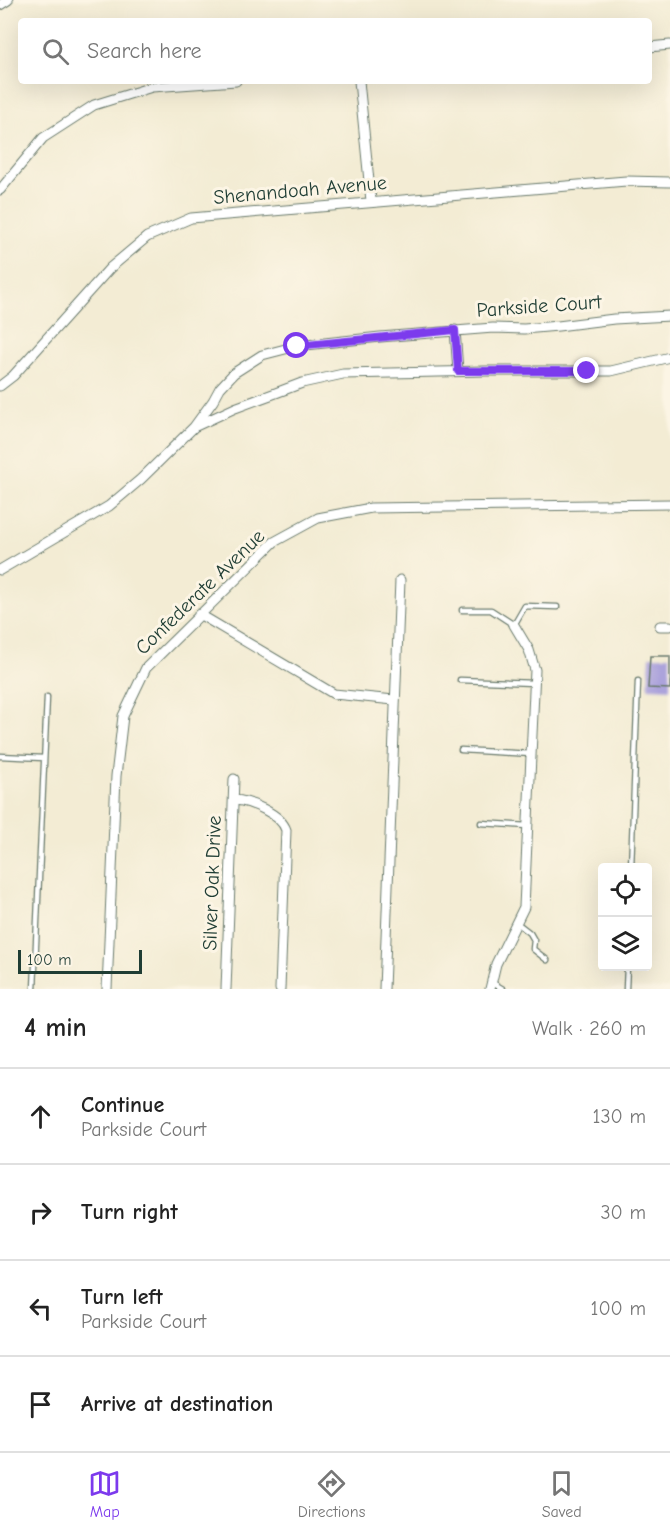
<!DOCTYPE html>
<html lang="en">
<head>
<meta charset="utf-8">
<style>
	:root { --surface:#fff; --page:#f2f2f2; --text:#222; --muted:#767676; --line:#e0e0e0; --accent:#7c3aed }
	body { margin:0; font-family:"Comic Neue",sans-serif; background:var(--page); color:var(--text) }
	.controls { position:absolute; right:18px; bottom:18px; display:grid; overflow:hidden; border-radius:6px; box-shadow:0 6px 24px #0002 }
	.controls button { width:54px; height:54px; display:grid; place-items:center; padding:0; border:0; border-bottom:2px solid var(--line); background:var(--surface); color:var(--text); font:30px sans-serif }
	.scale { position:absolute; left:18px; bottom:15px; width:124px; box-sizing:border-box; padding-left:6px; border:3px solid #1f3d34; border-top:0; font-size:16px; line-height:21px; white-space:nowrap; color:#1f3d34; -webkit-text-stroke:4px #fcf5e5; paint-order:stroke }
	.stop { position:absolute; width:18px; height:18px; margin:-14px; border:4px solid #7c3aed; border-radius:50%; background:#fff }
	.stop.end { background:#7c3aed; border-color:#fff; box-shadow:0 2px 6px #0008 }
	.list { margin:0; padding:0; list-style:none }
	h2 { display:flex; justify-content:space-between; align-items:center; height:78px; margin:0; padding:0 24px; font-size:26px }
	h2 small { font-size:20px; font-weight:400; color:var(--muted) }
	.list li { display:grid; grid-template-columns:39px 1fr auto; gap:18px; align-items:center; box-sizing:border-box; height:96px; padding:0 24px; border-top:2px solid var(--line) }
	.list b { display:block; font-size:22px; white-space:nowrap }
	.list p { margin:0; font-size:20px; white-space:nowrap; color:var(--muted) }
	.list em { font-size:20px; font-style:normal; color:var(--muted) }
	.icon { flex:none; width:33px; height:33px; fill:none; stroke:currentColor; stroke-width:2; stroke-linecap:round; stroke-linejoin:round }
	.map { position:relative; flex:none; width:670px; height:989px; overflow:hidden }
	.search { position:absolute; background:var(--surface); box-shadow:0 6px 24px #0002; left:18px; right:18px; top:18px; height:66px; display:flex; align-items:center; gap:15px; box-sizing:border-box; padding:0 21px; border-radius:6px; color:var(--muted); font-size:22px }
	.sheet { height:462px; background:var(--surface) }
	nav { display:flex; justify-content:space-around; align-items:center; box-sizing:border-box; height:84px; border-top:2px solid var(--line); background:var(--surface); font-size:16px; color:var(--muted) }
	nav a { display:grid; justify-items:center; gap:3px }
	nav .on { color:var(--accent) }
	.map>svg:first-child { display:block }
</style>
</head>
<body>
<div class="map">
<svg width="670" height="989" viewBox="0 0 670 989">
	<rect width="100%" height="100%" fill="#fcf5e5"/>
	<filter id="ink" filterUnits="userSpaceOnUse"><feTurbulence type="fractalNoise" baseFrequency=".0167" numOctaves="2"/><feDisplacementMap in="SourceGraphic" scale="12" xChannelSelector="R" yChannelSelector="G"/><feConvolveMatrix kernelMatrix="1 2 1 2 8 2 1 2 1" color-interpolation-filters="sRGB"/></filter>
	<filter id="wash" filterUnits="userSpaceOnUse"><feTurbulence type="fractalNoise" baseFrequency=".008" numOctaves="4" result="noise"/><feDisplacementMap in="SourceGraphic" scale="24" xChannelSelector="R" yChannelSelector="G"/><feGaussianBlur stdDeviation="1.35" result="paint"/><feColorMatrix in="noise" values="0 0 0 0 0 0 0 0 0 0 0 0 0 0 0 0 0 1.4 0 .05"/><feComposite in="paint" operator="in"/></filter>
	<g filter="url(#wash)">
		<rect width="100%" height="100%" fill="#f3ecd4"/>
		<g id="blocks">
			<path fill="#aca3db" d="M650 656H670V689L648 688Z"/>
		</g>
	</g>
	<g filter="url(#ink)">
		<use href="#blocks" fill-opacity="0" stroke="#697a6c" stroke-width="1.5"/>
		<g fill="none" stroke-linecap="round" stroke-linejoin="round">
			<defs>
				<path id="service" d="M462 610H491L514 625 525 606 557 607
					M460 680 534 683
					M461 750 532 754
					M0 756 44 758
					M481 823 528 826
					M631 868 638 681
					M517 923 530 933 534 940 533 949 547 960
					M491 982 503 989
					M34 989 47 697
					M626 989 627 966"/>
				<path id="minor" d="M0 5 8 0
					M649 47 670 45
					M359 81 371 201
					M0 190 43 138 94 105 152 87 236 81
					M455 330 458 371
					M0 386 13 376 110 268 147 237 191 218 626 181 670 182
					M196 426 235 408 273 394 302 383 343 374 486 371H611L670 357
					M0 570 109 506 141 479 194 427 213 401 220 388 234 373 262 355 297 346 380 337 493 328 524 329 558 326 614 319 670 316
					M199 614 334 694 394 700
					M660 626H670
					M234 800C250 801 281 814 286 830L280 989
					M107 989 116 776 123 716 146 668 274 542 318 518 371 508 670 504
					M226 989 234 779
					M384 989 400 580
					M490 989 496 964 524 907 535 670 529 650 514 625"/>
			</defs>
			<use href="#service" stroke="#697a6c" stroke-width="7"/>
			<use href="#minor" stroke="#697a6c" stroke-width="11"/>
			<use href="#service" stroke="#fff" stroke-width="4.5"/>
			<use href="#minor" stroke="#fff" stroke-width="9"/>
		</g>
	</g>
	<g fill="none" stroke-linecap="round" stroke-linejoin="round" filter="url(#ink)">
		<path stroke="#7c3aed" stroke-width="8" d="M297 346 455 330 458 371H587"/>
	</g>
	<g text-anchor="middle" dominant-baseline="central" stroke-width="6" stroke-linejoin="round" paint-order="stroke">
		<g font-size="20" fill="#1f3d34" stroke="#fcf5e5">
			<text transform="translate(300 190) rotate(-5)">Shenandoah Avenue</text>
			<text transform="translate(539 306) rotate(-4)">Parkside Court</text>
			<text transform="translate(200 592) rotate(-44)">Confederate Avenue</text>
			<text transform="translate(212 883) rotate(-88)">Silver Oak Drive</text>
		</g>
	</g>
</svg>
<div class="controls">
<button><svg class="icon" aria-label="locate" viewBox="0 0 24 24"><circle cx="12" cy="12" r="6"/><path d="M12 2v4M12 18v4M2 12h4M18 12h4"/></svg></button>
<button><svg class="icon" aria-label="layers" viewBox="0 0 24 24"><path d="M12 4l9 5-9 5-9-5zM3 14l9 5 9-5"/></svg></button>
</div>
<div class="scale">100 m</div>
<div class="stop" style="left:297px;top:346px"></div>
<div class="stop end" style="left:587px;top:371px"></div>
<div class="search"><svg class="icon" aria-label="search" viewBox="0 0 24 24"><circle cx="10" cy="10" r="6"/><path d="M15 15l6 6"/></svg>Search here</div>
</div>
<section class="sheet">
<h2>4 min<small>Walk · 260 m</small></h2>
<ul class="list">
<li><svg class="icon" aria-label="ahead" viewBox="0 0 24 24"><path d="M12 20V5M6 11l6-6 6 6"/></svg><div><b>Continue</b><p>Parkside Court</p></div><em>130 m</em></li>
<li><svg class="icon" aria-label="right" viewBox="0 0 24 24"><path d="M7 20v-9h11M14 6l5 5-5 5"/></svg><div><b>Turn right</b></div><em>30 m</em></li>
<li><svg class="icon" aria-label="left" viewBox="0 0 24 24"><path d="M17 20v-9H6M10 6l-5 5 5 5"/></svg><div><b>Turn left</b><p>Parkside Court</p></div><em>100 m</em></li>
<li><svg class="icon" aria-label="arrive" viewBox="0 0 24 24"><path d="M6 21V4h12l-3 4 3 4H6"/></svg><div><b>Arrive at destination</b></div></li>
</ul>
</section>
<nav>
<a class="on"><svg class="icon" aria-label="map" viewBox="0 0 24 24"><path d="M3 6l6-2 6 2 6-2v14l-6 2-6-2-6 2zM9 4v14M15 6v14"/></svg>Map</a>
<a><svg class="icon" aria-label="directions" viewBox="0 0 24 24"><path d="M12 3l9 9-9 9-9-9zM9 14v-3h6M13 9l2 2-2 2"/></svg>Directions</a>
<a><svg class="icon" aria-label="saved" viewBox="0 0 24 24"><path d="M7 4h10v16l-5-4-5 4z"/></svg>Saved</a>
</nav>
</body>
</html>
